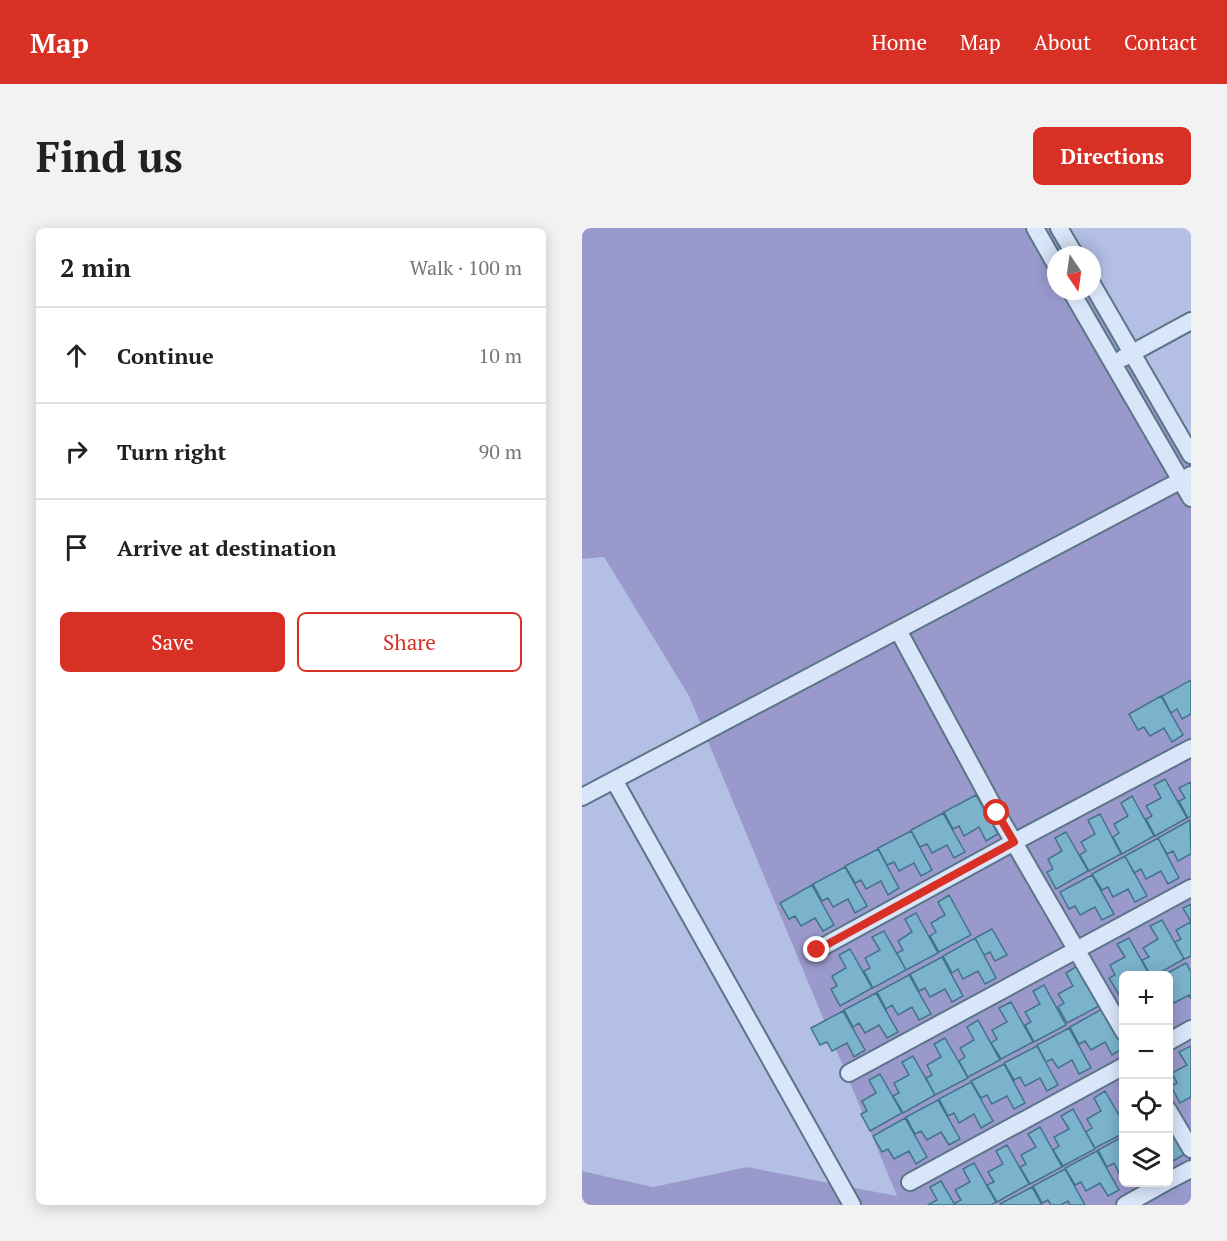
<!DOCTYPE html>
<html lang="en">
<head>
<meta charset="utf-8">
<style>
	:root { --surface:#fff; --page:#f2f2f2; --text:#202124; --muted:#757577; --line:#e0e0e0; --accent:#d93025 }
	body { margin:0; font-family:"PT Serif",serif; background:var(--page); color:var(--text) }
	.controls { position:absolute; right:18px; bottom:18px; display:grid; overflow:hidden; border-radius:9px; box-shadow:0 3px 15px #0003 }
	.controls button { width:54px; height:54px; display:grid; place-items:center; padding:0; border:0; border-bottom:2px solid var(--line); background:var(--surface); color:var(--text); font:30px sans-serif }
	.compass { position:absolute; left:465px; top:18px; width:54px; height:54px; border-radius:50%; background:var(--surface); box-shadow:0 3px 15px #0003; rotate:167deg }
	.stop { position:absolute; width:18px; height:18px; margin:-14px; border:4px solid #d93025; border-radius:50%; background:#fff }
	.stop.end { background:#d93025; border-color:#fff; box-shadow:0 2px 6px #0008 }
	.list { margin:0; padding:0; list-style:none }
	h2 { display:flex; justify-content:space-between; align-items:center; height:78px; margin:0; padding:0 24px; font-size:26px }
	h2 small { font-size:20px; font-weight:400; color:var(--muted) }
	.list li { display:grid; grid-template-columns:39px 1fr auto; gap:18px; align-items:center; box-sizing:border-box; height:96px; padding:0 24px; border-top:2px solid var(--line) }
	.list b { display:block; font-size:22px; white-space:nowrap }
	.list em { font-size:20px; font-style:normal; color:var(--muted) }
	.actions { display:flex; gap:12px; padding:18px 24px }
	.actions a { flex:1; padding:14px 0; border:2px solid var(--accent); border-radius:9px; text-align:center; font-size:21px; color:var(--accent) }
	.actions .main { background:var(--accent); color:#fff }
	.icon { flex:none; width:33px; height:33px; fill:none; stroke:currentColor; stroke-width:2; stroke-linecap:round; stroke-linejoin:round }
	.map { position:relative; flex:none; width:609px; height:977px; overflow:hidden; border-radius:9px }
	header { display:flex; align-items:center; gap:36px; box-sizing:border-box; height:84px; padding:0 30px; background:var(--accent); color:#fff }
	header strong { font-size:28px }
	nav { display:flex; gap:33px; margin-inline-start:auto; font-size:21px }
	.intro { display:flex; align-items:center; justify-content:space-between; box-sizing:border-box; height:144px; padding:0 36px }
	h1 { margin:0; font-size:42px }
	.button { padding:15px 27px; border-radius:9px; background:var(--accent); color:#fff; font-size:21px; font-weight:700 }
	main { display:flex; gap:36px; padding:0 36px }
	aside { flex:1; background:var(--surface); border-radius:9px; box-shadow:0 3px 15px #0003 }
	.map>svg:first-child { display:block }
</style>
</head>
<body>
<header>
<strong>Map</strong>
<nav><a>Home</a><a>Map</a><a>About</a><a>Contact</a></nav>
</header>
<div class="intro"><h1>Find us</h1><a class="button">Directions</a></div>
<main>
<aside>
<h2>2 min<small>Walk · 100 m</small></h2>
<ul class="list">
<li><svg class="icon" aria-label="ahead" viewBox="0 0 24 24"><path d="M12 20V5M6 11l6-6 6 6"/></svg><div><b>Continue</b></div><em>10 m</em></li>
<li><svg class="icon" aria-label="right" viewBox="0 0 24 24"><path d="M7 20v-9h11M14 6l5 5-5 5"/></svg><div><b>Turn right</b></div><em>90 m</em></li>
<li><svg class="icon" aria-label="arrive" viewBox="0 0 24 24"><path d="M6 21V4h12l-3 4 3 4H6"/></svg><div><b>Arrive at destination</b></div></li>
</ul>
<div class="actions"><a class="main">Save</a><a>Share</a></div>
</aside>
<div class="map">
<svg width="609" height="977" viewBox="0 0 609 977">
	<rect width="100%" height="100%" fill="#c5d5ee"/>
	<path fill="#b3bfe4" d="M479 0H609V209L510 51V27H495Z
		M22 329 107 468 315 968 165 939 71 959 0 943V331Z"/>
	<path fill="#9a99cc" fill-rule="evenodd" d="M0 0H479L495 27H474V63H510L609 209V977H0V943L71 959 165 939 315 968 107 468 22 329 0 331ZM542 748H586V954H542Z"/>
	<path fill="#7bb2cc" stroke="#417388" stroke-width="1.5" d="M609 452V486L600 491 595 481 589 485 580 468Z
		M579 468 601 507 590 514 582 500 568 508 562 499 556 502 547 486Z
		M583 551 605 590 573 608 564 591 570 588 564 578 579 570 572 557Z
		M609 554V588L606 590 597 573 603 570 597 560Z
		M394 567 416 606 404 613 397 599 382 608 377 598 371 601 362 584Z
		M550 568 572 608 540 626 531 609 537 605 532 596 546 588 539 575Z
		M361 585 383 624 372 630 365 617 350 625 345 616 338 619 329 602Z
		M518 586 539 626 507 643 498 627 504 623 499 614 513 606 506 592Z
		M608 592 609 626 596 633 591 623 585 626 576 610Z
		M329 603 350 642 339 648 332 635 317 643 312 634 305 637 296 620Z
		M484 604 506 643 474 661 465 644 471 641 466 631 480 623 473 610Z
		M576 610 597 650 586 656 579 643 564 651 559 641 552 645 543 628Z
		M296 621 317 660 306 667 299 653 284 661 279 652 273 655 263 638Z
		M543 628 565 668 553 674 546 661 531 669 526 659 520 662 510 646Z
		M263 639 285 678 273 685 266 671 251 679 246 670 240 673 231 656Z
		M510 647 532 686 520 692 513 679 498 687 493 678 487 681 478 664Z
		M230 657 252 697 241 703 233 690 219 698 213 688 207 691 198 675Z
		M367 667 389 707 357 724 348 708 354 704 349 695 363 687 356 674Z
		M609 676V728L602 731 593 714 599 711 594 702 609 694 601 680Z
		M334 685 356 725 324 742 315 725 321 722 316 713 330 704 323 691Z
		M580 692 602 731 572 748H569L560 732 567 729 561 720 576 711 568 698Z
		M410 701 425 727 413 733 408 724 402 727 393 710Z
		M302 703 324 742 291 760 282 743 288 740 283 730 298 722 290 709Z
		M393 710 414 750 403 756 396 743 381 751 376 741 370 745 361 728Z
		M547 710 568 748H542V764L537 767 527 750 533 747 528 737 543 729 535 716Z
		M268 721 290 760 258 778 249 761 255 758 250 748 264 740 257 727Z
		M360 729 381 768 370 774 363 761 348 769 343 760 337 763 328 746Z
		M604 735 609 744V771L607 767 592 775 586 766V748H580Z
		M495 738 517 778 485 795 476 779 482 775 476 766 491 758 484 745Z
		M327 747 349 786 337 792 330 779 316 787 310 777 304 781 295 764Z
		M462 757 484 797 452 814 443 797 449 794 443 784 458 776 451 763Z
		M294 765 316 804 305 810 297 797 283 805 277 795 271 799 262 782Z
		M429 774 451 814 419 831 409 815 415 811 410 802 425 794 417 780Z
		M520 781 542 820 530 827 523 814 509 822 503 813 497 816 488 799Z
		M261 783 283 822 272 829 265 815 250 823 245 814 238 817 229 800Z
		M396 792 418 832 386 849 377 833 383 829 378 820 392 812 385 799Z
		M487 800 509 840 497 846 490 832 476 840 470 831 464 834 455 817Z
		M363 810 386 850 353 867 344 850 350 847 345 837 359 829 352 816Z
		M455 818 476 857 465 863 458 850 443 858 438 849 432 852 422 835Z
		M609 818V869L598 875 589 858 595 855 590 845 605 837 597 824Z
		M331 828 353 867 321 885 311 868 317 865 312 855 327 847 320 834Z
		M422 836 443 875 432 881 425 868 410 876 405 867 399 870 389 853Z
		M298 846 320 885 288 903 279 886 285 883 280 873 294 865 287 852Z
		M389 854 411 893 399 900 392 886 377 895 372 885 366 888 357 871Z
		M523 863 542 896V905L513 920 504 904 510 900 505 891 519 883 512 870Z
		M356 872 378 911 367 917 359 904 345 912 339 903 333 906 324 889Z
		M491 881 513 921 481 938 471 922 477 918 472 909 487 901 479 888Z
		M323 890 345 929 334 936 327 923 312 931 306 921 300 924 291 908Z
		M586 897 603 926 591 933 586 924Z
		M458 899 480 939 448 956 438 939 444 936 439 927 454 919 446 906Z
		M542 908V942L537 945 532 935 525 939 516 922Z
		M425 917 447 956 415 974 405 957 412 954 406 944 421 936 414 923Z
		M515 923 537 962 526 968 518 955 504 963 499 954 493 957 483 940Z
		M392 935 414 974 409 977H374L373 975 379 972 373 962 388 954 381 941Z
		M483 941 503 977H488L486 973 479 977H469L466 972 460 975 451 958Z
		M359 953 373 977H346L355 972 348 959Z
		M450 959 460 977H418V976Z"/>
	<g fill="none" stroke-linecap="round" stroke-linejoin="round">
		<defs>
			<path id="minor" d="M453 0 474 37
				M477 0 493 27
				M510 56 609 227
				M489 63 609 270
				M541 130 609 93
				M316 402 415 585 542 804
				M32 552 270 977
				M0 569 609 247
				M235 722 432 614 609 520
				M586 814 609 801
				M267 845 609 660
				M586 882 609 921
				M586 953 609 941
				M328 954 542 838
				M543 977 584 954"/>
		</defs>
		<use href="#minor" stroke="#5b7589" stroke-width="20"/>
		<use href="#minor" stroke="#d9e5f9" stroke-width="16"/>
	</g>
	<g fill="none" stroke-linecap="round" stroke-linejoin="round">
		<path stroke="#d93025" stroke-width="8" d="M235 722 432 614 415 585"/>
	</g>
</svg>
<div class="controls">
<button>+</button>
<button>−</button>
<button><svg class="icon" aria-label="locate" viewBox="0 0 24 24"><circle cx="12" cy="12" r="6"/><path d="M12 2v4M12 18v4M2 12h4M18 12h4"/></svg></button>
<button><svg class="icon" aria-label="layers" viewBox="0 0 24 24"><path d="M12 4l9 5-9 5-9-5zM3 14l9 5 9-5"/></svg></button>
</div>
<svg class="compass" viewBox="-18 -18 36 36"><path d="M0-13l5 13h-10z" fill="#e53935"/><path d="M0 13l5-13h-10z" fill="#757577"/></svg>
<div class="stop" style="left:415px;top:585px"></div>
<div class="stop end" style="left:235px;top:722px"></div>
</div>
</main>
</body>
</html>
